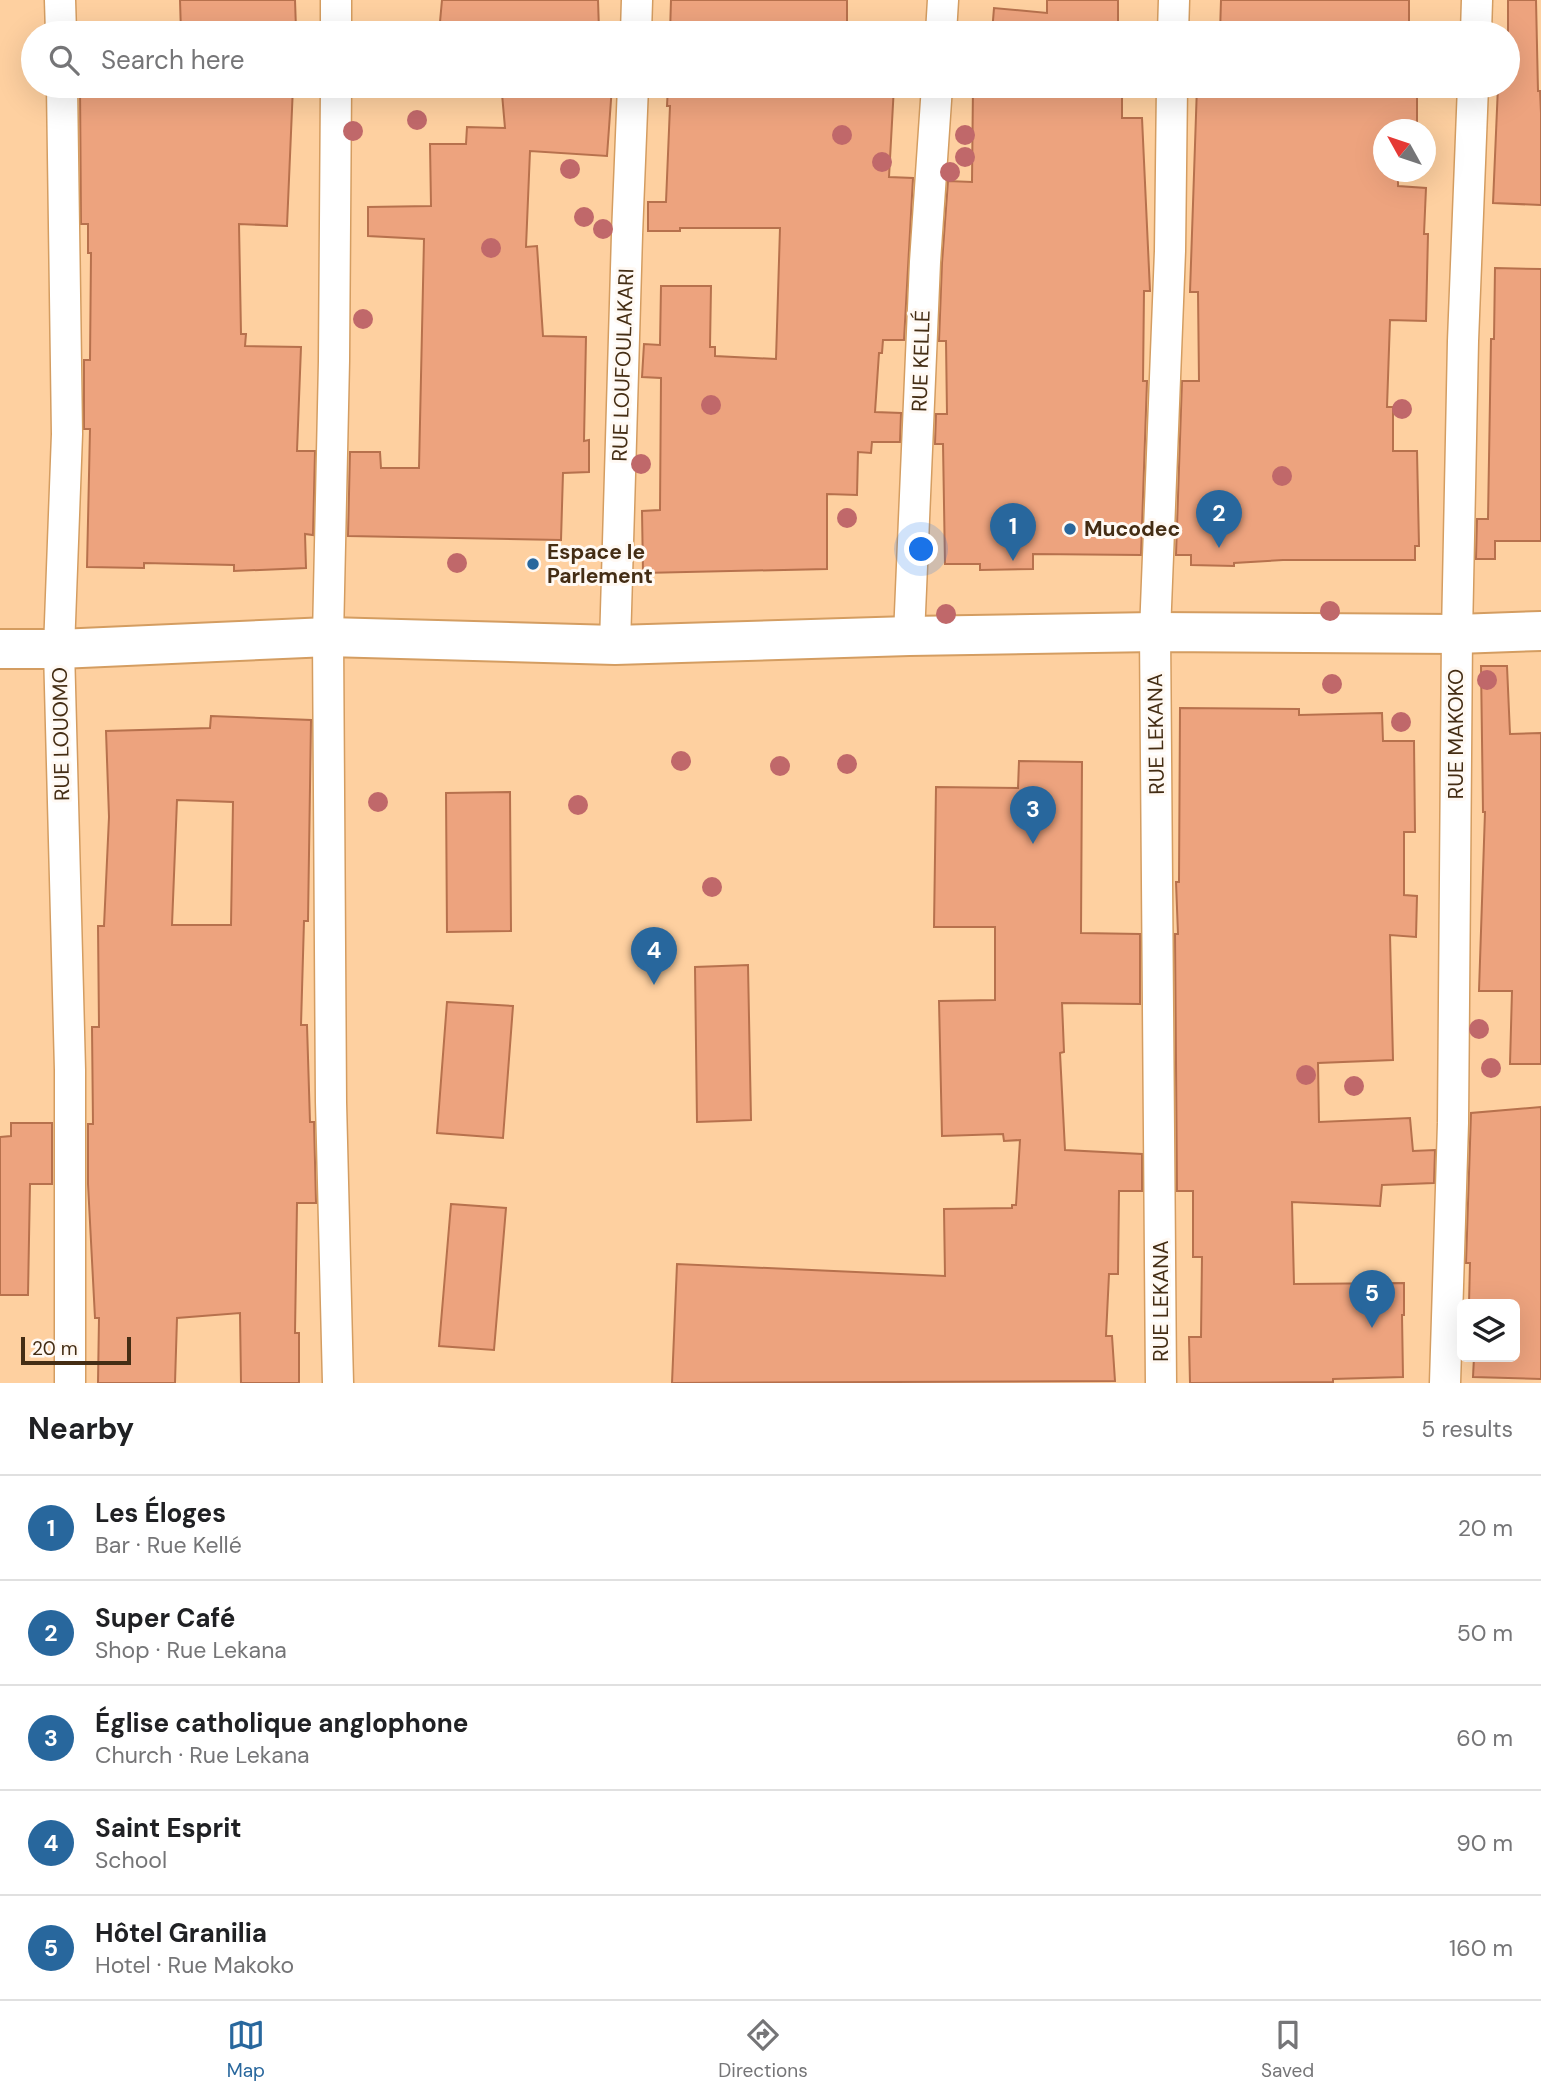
<!DOCTYPE html>
<html lang="en">
<head>
<meta charset="utf-8">
<style>
	:root { --surface:#fff; --page:#f2f2f2; --text:#202124; --muted:#757577; --line:#e0e0e0; --accent:#28679d }
	body { margin:0; font-family:"DM Sans",sans-serif; background:var(--page); color:var(--text) }
	.controls { position:absolute; right:21px; bottom:21px; display:grid; overflow:hidden; border-radius:10px; box-shadow:0 7px 28px #0002 }
	.controls button { width:63px; height:63px; display:grid; place-items:center; padding:0; border:0; border-bottom:2px solid var(--line); background:var(--surface); color:var(--text); font:35px sans-serif }
	.compass { position:absolute; left:1373px; top:119px; width:63px; height:63px; border-radius:50%; background:var(--surface); box-shadow:0 7px 28px #0002; rotate:310deg }
	.scale { position:absolute; left:21px; bottom:18px; width:110px; box-sizing:border-box; padding-left:7px; border:4px solid #442d14; border-top:0; font-size:19px; line-height:24px; white-space:nowrap; color:#442d14; -webkit-text-stroke:5px #fff9f3; paint-order:stroke }
	.you { position:absolute; left:922px; top:550px; width:24px; height:24px; margin:-18px; border:5px solid #fff; border-radius:50%; background:#1a73e8; box-shadow:0 0 0 10px #1a73e833 }
	.badge { display:grid; place-items:center; width:46px; height:46px; border-radius:50%; background:var(--accent); color:#fff; font-size:23px; font-weight:700 }
	.pin { position:absolute; translate:-50% -58px; filter:drop-shadow(0 2px 4px #0008) }
	.pin::after { content:''; position:absolute; top:37px; width:24px; height:21px; background:inherit; clip-path:polygon(0 0,100% 0,50% 100%) }
	.list { margin:0; padding:0; list-style:none }
	h2 { display:flex; justify-content:space-between; align-items:center; height:91px; margin:0; padding:0 28px; font-size:30px }
	h2 small { font-size:23px; font-weight:400; color:var(--muted) }
	.list li { display:grid; grid-template-columns:46px 1fr auto; gap:21px; align-items:center; box-sizing:border-box; height:105px; padding:0 28px; border-top:2px solid var(--line) }
	.list b { display:block; font-size:26px; white-space:nowrap }
	.list p { margin:0; font-size:23px; white-space:nowrap; color:var(--muted) }
	.list em { font-size:23px; font-style:normal; color:var(--muted) }
	.icon { flex:none; width:38px; height:38px; fill:none; stroke:currentColor; stroke-width:2; stroke-linecap:round; stroke-linejoin:round }
	.map { position:relative; flex:none; width:1541px; height:1383px; overflow:hidden }
	.search { position:absolute; background:var(--surface); box-shadow:0 7px 28px #0002; left:21px; right:21px; top:21px; height:77px; display:flex; align-items:center; gap:18px; box-sizing:border-box; padding:0 24px; border-radius:38px; color:var(--muted); font-size:26px }
	.sheet { height:616px; background:var(--surface) }
	nav { display:flex; justify-content:space-around; align-items:center; box-sizing:border-box; height:98px; border-top:2px solid var(--line); background:var(--surface); font-size:19px; color:var(--muted) }
	nav a { display:grid; justify-items:center; gap:4px }
	nav .on { color:var(--accent) }
	.map>svg:first-child { display:block }
</style>
</head>
<body>
<div class="map">
<svg width="1541" height="1383" viewBox="0 0 1541 1383">
	<rect width="100%" height="100%" fill="#fed0a0"/>
	<path fill="#eda37e" stroke="#b7714d" stroke-width="2" fill-rule="evenodd" d="M180 0H295L296 29 222 30V33H181Z
		M442 0H598L599 30 613 31V33H439Z
		M671 0H847V33H670Z
		M1047 0H1118V33H992L994 8 1047 13Z
		M1221 0H1409V33H1220Z
		M1508 0H1536L1538 91H1540L1541 113V205L1493 203 1498 86H1508Z
		M412 26V33H370V27Z
		M80 86H293L287 226 239 224 241 334H246L245 346 301 347 297 451H315L313 535 305 534 306 568 234 571V565L144 563V568L87 567 90 429H84V360H90L91 253H88V224H81Z
		M528 86H612L607 156 530 151 526 247 537 246 543 336 586 337 584 441 589 440V472L563 473 561 540 348 536 350 452H380L381 468H419L424 239 368 236V207L431 206 430 144H466L467 127 505 128 502 94 528 91Z
		M668 86H894L889 177 913 178 904 340H883L882 353H879L875 412 901 413 900 442H872L871 453 858 452 857 495 827 494V569L643 573 642 511 660 510 661 378 642 377 644 344 660 345 661 286H711L710 347H715V356L776 359 780 228H680V231H648V202H666L670 106H667Z
		M973 86H1122V118H1142L1150 291H1144L1143 381H1147L1141 555 1033 554V569L980 570V564H945L943 444H935L936 414H947L946 341H939L942 263 948 181 972 182Z
		M1197 86H1417V130H1383V172H1398V186L1426 188 1424 234H1428L1426 321 1390 320 1387 407H1393V451H1417L1419 546H1415V560H1283L1234 563V566L1191 565V555H1176L1182 381H1199L1198 292H1190Z
		M1495 268 1541 269V541H1495V559H1476L1477 519H1488L1491 339H1494Z
		M1481 666H1507L1510 734 1541 733V1064H1510L1512 991H1479L1485 812H1483Z
		M1180 708 1299 709V715L1382 713 1383 741H1414L1415 832H1404V895L1417 896 1416 937 1390 935 1393 1060 1318 1063 1319 1122 1410 1118 1413 1151 1435 1150 1434 1183 1382 1185 1380 1206 1292 1202 1294 1284 1404 1283V1315H1402L1403 1377 1333 1379V1382L1190 1383 1189 1337H1201L1202 1257H1193V1191H1177L1175 934H1178L1176 882H1179Z
		M211 716 311 720 308 921H304L301 1025H307L310 1122H314L316 1203H297L295 1333H299V1383H241L240 1313 177 1318 175 1383H98L99 1318H95L88 1184V1124H93L92 1027H99L98 926H104L109 817 106 731 210 728ZM177 800 233 802 231 925H172Z
		M1019 761 1082 762 1081 933 1140 934V1004L1062 1003 1064 1052 1060 1053 1065 1150 1142 1154V1191H1119L1118 1274H1109L1106 1336H1112L1115 1381 672 1383 677 1264 945 1276 944 1209 1012 1208V1205H1016L1020 1140 1004 1141 1003 1134 942 1136 939 1001 995 1000V927H934L936 787 1018 788Z
		M510 792 511 931 447 932 446 793Z
		M748 965 751 1120 697 1122 695 967Z
		M447 1002 513 1006 503 1138 437 1133Z
		M1541 1107V1379L1473 1377 1474 1357H1515V1304H1469L1470 1263H1466L1471 1113Z
		M11 1123H52V1184H30L28 1295H0V1137L11 1136Z
		M451 1204 506 1208 494 1350 439 1346Z"/>
	<g fill="none" stroke-linecap="round" stroke-linejoin="round">
		<defs>
			<path id="minor" d="M60 0 61 33
				M336 33V0
				M636 33 637 0
				M941 33 943 0
				M1173 33 1174 0
				M1476 33 1477 0
				M62 86 67 434 59 649 70 1070V1383
				M336 86 334 361 328 637 331 1102 338 1383
				M909 636 925 262 937 86
				M615 645 627 235 633 86
				M1161 1383 1155 632 1170 251 1172 86
				M1445 1383 1453 1123 1457 634 1463 341 1473 86"/>
			<path id="primary" d="M0 649H59L328 637 615 645 909 636 1155 632 1457 634 1541 631"/>
		</defs>
		<use href="#minor" stroke="#d49d61" stroke-width="33"/>
		<use href="#primary" stroke="#d49d61" stroke-width="42"/>
		<use href="#minor" stroke="#fff" stroke-width="30"/>
		<use href="#primary" stroke="#fff" stroke-width="38"/>
	</g>
	<g fill="#c0686a">
		<circle cx="417" cy="120" r="10"/>
		<circle cx="353" cy="131" r="10"/>
		<circle cx="842" cy="135" r="10"/>
		<circle cx="965" cy="135" r="10"/>
		<circle cx="965" cy="157" r="10"/>
		<circle cx="882" cy="162" r="10"/>
		<circle cx="570" cy="169" r="10"/>
		<circle cx="950" cy="172" r="10"/>
		<circle cx="584" cy="217" r="10"/>
		<circle cx="603" cy="229" r="10"/>
		<circle cx="491" cy="248" r="10"/>
		<circle cx="363" cy="319" r="10"/>
		<circle cx="711" cy="405" r="10"/>
		<circle cx="1402" cy="409" r="10"/>
		<circle cx="641" cy="464" r="10"/>
		<circle cx="1282" cy="476" r="10"/>
		<circle cx="847" cy="518" r="10"/>
		<circle cx="457" cy="563" r="10"/>
		<circle cx="1330" cy="611" r="10"/>
		<circle cx="946" cy="614" r="10"/>
		<circle cx="1487" cy="680" r="10"/>
		<circle cx="1332" cy="684" r="10"/>
		<circle cx="1401" cy="722" r="10"/>
		<circle cx="681" cy="761" r="10"/>
		<circle cx="847" cy="764" r="10"/>
		<circle cx="780" cy="766" r="10"/>
		<circle cx="378" cy="802" r="10"/>
		<circle cx="578" cy="805" r="10"/>
		<circle cx="712" cy="887" r="10"/>
		<circle cx="1479" cy="1029" r="10"/>
		<circle cx="1491" cy="1068" r="10"/>
		<circle cx="1306" cy="1075" r="10"/>
		<circle cx="1354" cy="1086" r="10"/>
	</g>
	<g fill="#28679d" stroke="#fff9f3" stroke-width="2.5">
		<circle cx="1070" cy="529" r="7"/>
		<circle cx="533" cy="564" r="7"/>
	</g>
	<g text-anchor="middle" dominant-baseline="central" stroke-width="6" stroke-linejoin="round" paint-order="stroke">
		<g font-size="21" fill="#442d14" stroke="#fff9f3">
			<text transform="translate(921 361) rotate(-88)">RUE KELLÉ</text>
			<text transform="translate(623 365) rotate(-88)">RUE LOUFOULAKARI</text>
			<text transform="translate(61 734) rotate(-91)">RUE LOUOMO</text>
			<text transform="translate(1156 734) rotate(-91)">RUE LEKANA</text>
			<text transform="translate(1456 734) rotate(-90)">RUE MAKOKO</text>
			<text transform="translate(1161 1301) rotate(-90)">RUE LEKANA</text>
		</g>
		<g font-size="21" font-weight="bold" fill="#442d14" stroke="#fff9f3" text-anchor="start">
			<text x="1084" y="529">Mucodec</text>
			<text x="547" y="552">Espace le<tspan x="547" dy="24">Parlement</tspan></text>
		</g>
	</g>
</svg>
<div class="controls">
<button><svg class="icon" aria-label="layers" viewBox="0 0 24 24"><path d="M12 4l9 5-9 5-9-5zM3 14l9 5 9-5"/></svg></button>
</div>
<svg class="compass" viewBox="-18 -18 36 36"><path d="M0-13l5 13h-10z" fill="#e53935"/><path d="M0 13l5-13h-10z" fill="#757577"/></svg>
<div class="scale">20 m</div>
<div class="you"></div>
<div class="pin badge" style="left:1013px;top:561px">1</div>
<div class="pin badge" style="left:1219px;top:548px">2</div>
<div class="pin badge" style="left:1033px;top:844px">3</div>
<div class="pin badge" style="left:654px;top:985px">4</div>
<div class="pin badge" style="left:1372px;top:1328px">5</div>
<div class="search"><svg class="icon" aria-label="search" viewBox="0 0 24 24"><circle cx="10" cy="10" r="6"/><path d="M15 15l6 6"/></svg>Search here</div>
</div>
<section class="sheet">
<h2>Nearby<small>5 results</small></h2>
<ul class="list">
<li><span class="badge">1</span><div><b>Les Éloges</b><p>Bar · Rue Kellé</p></div><em>20 m</em></li>
<li><span class="badge">2</span><div><b>Super Café</b><p>Shop · Rue Lekana</p></div><em>50 m</em></li>
<li><span class="badge">3</span><div><b>Église catholique anglophone</b><p>Church · Rue Lekana</p></div><em>60 m</em></li>
<li><span class="badge">4</span><div><b>Saint Esprit</b><p>School</p></div><em>90 m</em></li>
<li><span class="badge">5</span><div><b>Hôtel Granilia</b><p>Hotel · Rue Makoko</p></div><em>160 m</em></li>
</ul>
</section>
<nav>
<a class="on"><svg class="icon" aria-label="map" viewBox="0 0 24 24"><path d="M3 6l6-2 6 2 6-2v14l-6 2-6-2-6 2zM9 4v14M15 6v14"/></svg>Map</a>
<a><svg class="icon" aria-label="directions" viewBox="0 0 24 24"><path d="M12 3l9 9-9 9-9-9zM9 14v-3h6M13 9l2 2-2 2"/></svg>Directions</a>
<a><svg class="icon" aria-label="saved" viewBox="0 0 24 24"><path d="M7 4h10v16l-5-4-5 4z"/></svg>Saved</a>
</nav>
</body>
</html>
